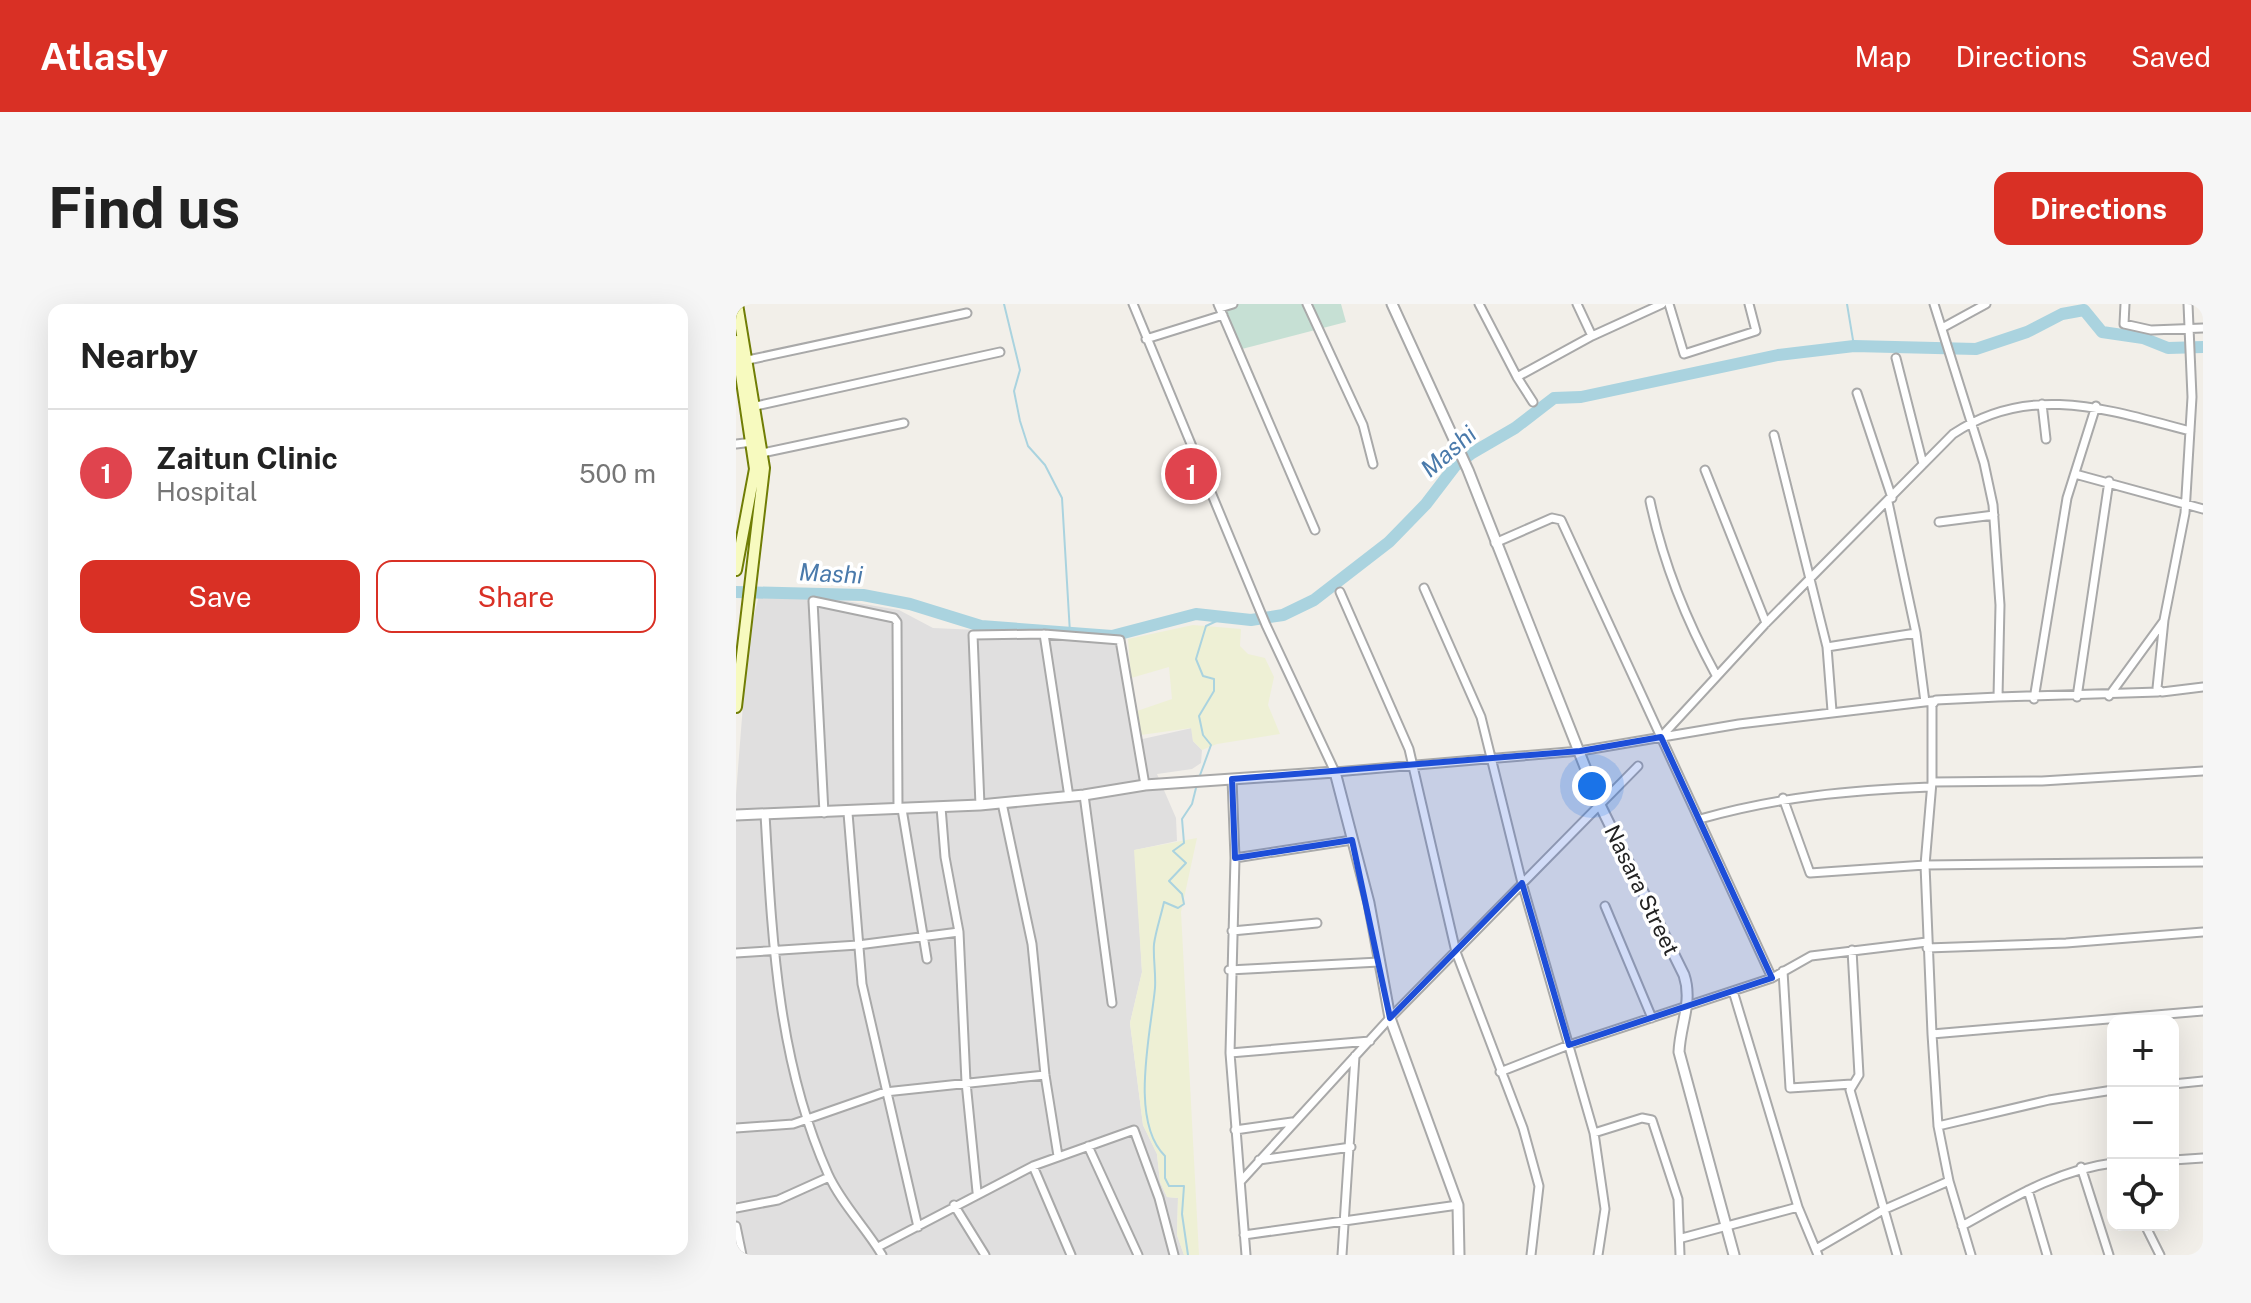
<!DOCTYPE html>
<html lang="en">
<head>
<meta charset="utf-8">
<style>
	:root { --surface:#fff; --page:#f6f6f6; --text:#222; --muted:#767676; --line:#e0e0e0; --accent:#d93025 }
	body { margin:0; font-family:"Public Sans",sans-serif; background:var(--page); color:var(--text) }
	.controls { position:absolute; right:24px; bottom:24px; display:grid; overflow:hidden; border-radius:16px; box-shadow:0 8px 32px #0002 }
	.controls button { width:72px; height:72px; display:grid; place-items:center; padding:0; border:0; border-bottom:2px solid var(--line); background:var(--surface); color:var(--text); font:40px sans-serif }
	.you { position:absolute; left:856px; top:482px; width:28px; height:28px; margin:-20px; border:6px solid #fff; border-radius:50%; background:#1a73e8; box-shadow:0 0 0 12px #1a73e833 }
	.badge { display:grid; place-items:center; width:52px; height:52px; border-radius:50%; background:var(--accent); color:#fff; font-size:26px; font-weight:700 }
	.pin { position:absolute; translate:-50% -50%; border:4px solid #fff; box-shadow:0 2px 8px #0006 }
	.list { margin:0; padding:0; list-style:none }
	h2 { display:flex; justify-content:space-between; align-items:center; height:104px; margin:0; padding:0 32px; font-size:34px }
	h2 small { font-size:26px; font-weight:400; color:var(--muted) }
	.list li { display:grid; grid-template-columns:52px 1fr auto; gap:24px; align-items:center; box-sizing:border-box; height:128px; padding:0 32px; border-top:2px solid var(--line) }
	.list b { display:block; font-size:30px; white-space:nowrap }
	.list p { margin:0; font-size:26px; white-space:nowrap; color:var(--muted) }
	.list em { font-size:26px; font-style:normal; color:var(--muted) }
	.actions { display:flex; gap:16px; padding:24px 32px }
	.actions a { flex:1; padding:18px 0; border:2px solid var(--accent); border-radius:16px; text-align:center; font-size:28px; color:var(--accent) }
	.actions .main { background:var(--accent); color:#fff }
	.icon { flex:none; width:44px; height:44px; fill:none; stroke:currentColor; stroke-width:2; stroke-linecap:round; stroke-linejoin:round }
	.map { position:relative; flex:none; width:1467px; height:951px; overflow:hidden; border-radius:16px }
	header { display:flex; align-items:center; gap:48px; box-sizing:border-box; height:112px; padding:0 40px; background:var(--accent); color:#fff }
	header strong { font-size:38px }
	nav { display:flex; gap:44px; margin-inline-start:auto; font-size:28px }
	.intro { display:flex; align-items:center; justify-content:space-between; box-sizing:border-box; height:192px; padding:0 48px }
	h1 { margin:0; font-size:56px }
	.button { padding:20px 36px; border-radius:16px; background:var(--accent); color:#fff; font-size:28px; font-weight:700 }
	main { display:flex; gap:48px; padding:0 48px }
	aside { flex:1; background:var(--surface); border-radius:16px; box-shadow:0 8px 32px #0002 }
	.map>svg:first-child { display:block }
</style>
</head>
<body>
<header>
<strong>Atlasly</strong>
<nav><a>Map</a><a>Directions</a><a>Saved</a></nav>
</header>
<div class="intro"><h1>Find us</h1><a class="button">Directions</a></div>
<main>
<aside>
<h2>Nearby<small></small></h2>
<ul class="list">
<li><span class="badge" style="background:#e0444e">1</span><div><b>Zaitun Clinic</b><p>Hospital</p></div><em>500 m</em></li>
</ul>
<div class="actions"><a class="main">Save</a><a>Share</a></div>
</aside>
<div class="map">
<svg width="1467" height="951" viewBox="0 0 1467 951">
	<rect width="100%" height="100%" fill="#f2efe9"/>
	<path fill="#e0dfdf" d="M23 291 86 293 163 306 197 324 384 332 402 436 456 424 457 437 466 446 465 459 456 465 421 470 440 514 441 537 399 546 406 668 394 719 407 821 421 850 424 878 431 893 442 894 441 931 448 951H0V490L12 337Z"/>
	<path fill="#eef0d5" d="M457 321 505 325 504 342 512 350 529 354 538 373 532 401 544 430 481 440 466 446 457 437 455 424 405 431 401 407 436 395 433 363 395 374 392 335Z
		M461 534 445 608 463 951H448L441 931 442 894 431 893 424 878 421 850 407 821 394 719 406 668 398 546Z"/>
	<path fill="#c6e0d4" d="M483 0H605L610 18 502 46Z"/>
	<g fill="none" stroke-linecap="round" stroke-linejoin="round">
		<path stroke="#aad3df" stroke-width="2" d="M268 0 284 66 278 87 284 117 292 142 309 161 326 194 334 329
			M1111 0 1118 42
			M463 474 475 441 467 431 463 412 478 387V375L467 372 460 355 470 322 487 314
			M452 951 446 910 448 882H433L429 874V852C393 817 415 728 419 684 420 669 417 654 418 640 420 626 425 612 428 598L442 604 448 600 446 590 433 577 450 559 437 547 448 539 446 515 456 500 461 480"/>
		<path stroke="#aad3df" stroke-width="12" d="M0 288 127 291 174 300 245 322 376 332 460 310 515 316 547 311 578 296 653 238 690 200 719 162 736 149 779 124 818 94 845 93 1042 51 1118 42 1240 45 1291 28 1326 10 1348 6 1366 28 1407 34 1432 44 1467 43"/>
		<defs>
			<path id="minor" d="M397 0 530 321 599 468 844 447 1003 420 1197 397
				M482 0 579 226
				M571 0 627 121 637 160
				M743 0 781 73 856 32 926 0
				M841 0 856 32
				M933 0 948 50 1020 27 1013 0
				M1198 0 1248 159 1257 201 1264 301 1262 393 1200 396 1196 401V478L1189 561 1196 730 1202 822 1213 877 1235 951
				M1389 0 1388 20 1415 26 1467 24
				M1452 0 1456 93 1449 209 1428 316 1421 384 1426 388 1467 383
				M484 4 497 0
				M1206 24 1250 0
				M410 35 487 11
				M1160 54 1187 160
				M12 56 231 9
				M781 73 797 98
				M1121 89 1156 194
				M1306 100 1310 135
				M20 102 264 48
				M1038 131 1091 343 1096 407
				M0 140 17 138
				M26 149 168 119
				M969 166 1030 319
				M1339 170 1467 205
				M914 197C927 259 950 316 980 371
				M1152 198 1180 329 1189 398
				M1203 218 1258 211
				M759 239 816 214 825 216 1036 674
				M688 284 745 413 786 579 858 829 869 905 862 951
				M604 288 673 445 720 648 787 824 803 882 795 951
				M308 330 333 493
				M1091 343 1180 329
				M1373 392 1427 318
				M1262 393 1422 388
				M1341 393 1373 177
				M1298 395 1331 194 1360 102
				M925 433 1030 319 1217 130C1294 78 1373 106 1454 127
				M496 475 499 554 494 749 510 951
				M1196 478 1306 477 1467 467
				M348 491 376 699
				M1047 494 1074 569 1189 561 1467 558
				M266 499 296 640 309 771 322 852
				M244 501 237 331 308 330 384 336 409 481
				M205 503 209 553 223 628 230 778 241 888
				M166 505 191 655
				M88 509 77 297 158 314 161 318 162 505
				M112 509 126 680 182 923
				M29 510C36 632 41 756 92 870 105 899 130 924 146 951
				M964 515C1041 493 1115 486 1194 483
				M499 554 616 536
				M869 602 916 714
				M496 627 581 619
				M1191 644 1330 639 1467 628
				M1116 646 1123 771 1114 786 1161 951
				M0 649 122 641 223 628
				M493 666 643 658
				M1047 667 1054 784 1116 780
				M997 687 1062 903 1082 951
				M1196 730 1467 707
				M494 749 634 737
				M764 768 833 741 1036 674 1075 652 1191 638
				M1437 780 1467 777
				M1202 822 1313 796 1377 786
				M0 824 57 820 149 788 309 771
				M499 826 556 818
				M858 829 906 814 916 816 942 895 944 951
				M352 842 402 951
				M523 856 615 843
				M1437 856 1467 854
				M297 862 335 951
				M1345 863 1373 951
				M505 877 654 714 902 462
				M1292 886 1311 951
				M218 901 249 951
				M0 904 42 896 93 873
				M1409 921 1424 951
				M0 922 6 951
				M1226 922C1275 895 1321 866 1377 859
				M508 931 722 901
				M946 934 1062 903
				M142 943 297 862 398 826 423 894 438 951
				M1080 945 1147 906 1213 877
				M606 951 619 752"/>
			<path id="tertiary" d="M656 0 732 166 864 501 948 671C957 698 944 721 943 748L998 951
				M0 511 244 501 348 491 409 481 599 468 633 599 654 714 722 901 723 951"/>
			<path id="secondary" d="M0 37 19 165 0 266
				M0 403 28 164 1 0"/>
		</defs>
		<use href="#minor" stroke="#a9a9a9" stroke-width="11"/>
		<use href="#tertiary" stroke="#a9a9a9" stroke-width="13"/>
		<use href="#secondary" stroke="#707d05" stroke-width="14"/>
		<use href="#minor" stroke="#fff" stroke-width="7"/>
		<use href="#tertiary" stroke="#fff" stroke-width="9"/>
		<use href="#secondary" stroke="#f7fabf" stroke-width="10"/>
	</g>
	<path fill="#1d4ed8" fill-opacity="0.2" stroke="#1d4ed8" stroke-width="6" stroke-linejoin="round" d="M925 433 1036 674 833 741 786 579 654 714 616 536 499 554 496 475 844 447Z"/>
	<g text-anchor="middle" dominant-baseline="central" stroke-width="7" stroke-linejoin="round" paint-order="stroke">
		<g font-size="22" fill="#222" stroke="#fff">
			<text transform="translate(906 586) rotate(64)">Nasara Street</text>
		</g>
		<g font-size="24" font-style="italic" fill="#4a7aab" stroke="#fff">
			<text transform="translate(712 147) rotate(-41)">Mashi</text>
			<text transform="translate(95 269) rotate(3)">Mashi</text>
		</g>
	</g>
</svg>
<div class="controls">
<button>+</button>
<button>−</button>
<button><svg class="icon" aria-label="locate" viewBox="0 0 24 24"><circle cx="12" cy="12" r="6"/><path d="M12 2v4M12 18v4M2 12h4M18 12h4"/></svg></button>
</div>
<div class="you"></div>
<div class="pin badge" style="left:455px;top:170px;background:#e0444e">1</div>
</div>
</main>
</body>
</html>
